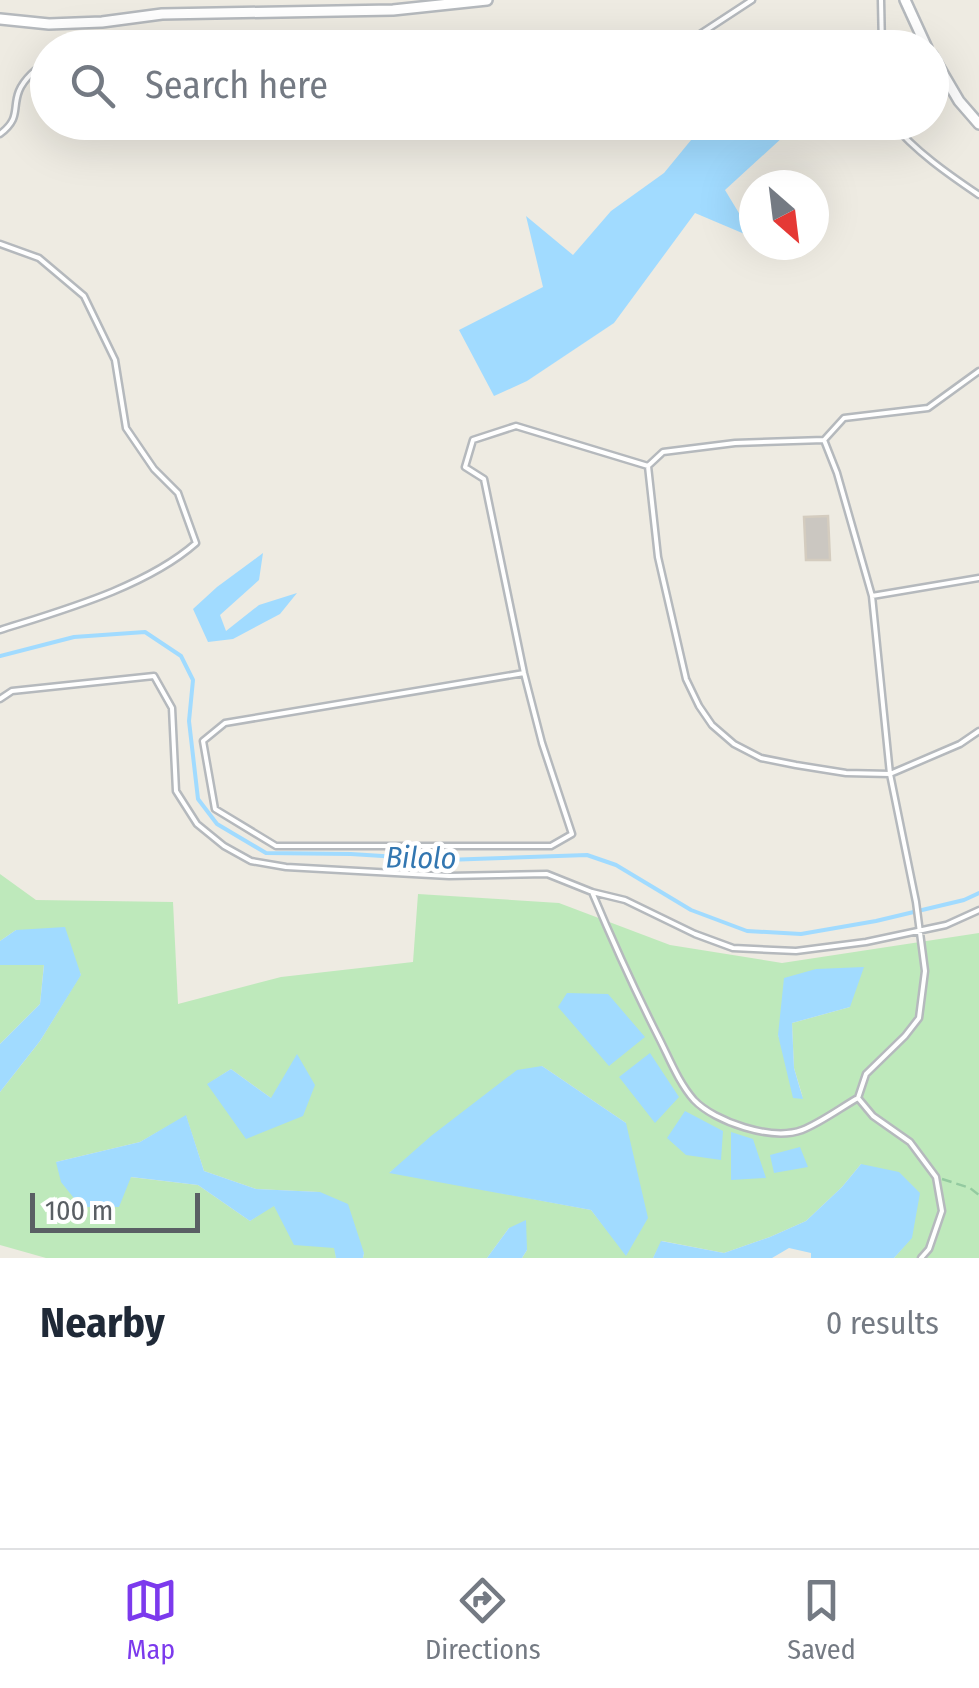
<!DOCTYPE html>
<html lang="en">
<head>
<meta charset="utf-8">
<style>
	:root { --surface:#fff; --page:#f2f2f3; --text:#1f2937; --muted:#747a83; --line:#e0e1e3; --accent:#7c3aed }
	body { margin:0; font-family:"Fira Sans Condensed",sans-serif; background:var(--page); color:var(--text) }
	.compass { position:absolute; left:739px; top:170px; width:90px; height:90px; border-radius:50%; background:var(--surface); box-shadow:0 10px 40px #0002; rotate:152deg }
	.scale { position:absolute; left:30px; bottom:25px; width:170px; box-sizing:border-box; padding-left:10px; border:5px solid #5a5f64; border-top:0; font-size:28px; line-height:35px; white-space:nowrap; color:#5a5f64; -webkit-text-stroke:8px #fff; paint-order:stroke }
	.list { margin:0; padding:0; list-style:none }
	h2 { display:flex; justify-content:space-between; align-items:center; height:130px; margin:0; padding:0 40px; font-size:42px }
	h2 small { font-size:32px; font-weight:400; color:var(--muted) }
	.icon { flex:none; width:55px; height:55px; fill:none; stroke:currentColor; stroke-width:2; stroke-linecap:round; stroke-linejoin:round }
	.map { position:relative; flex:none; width:979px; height:1258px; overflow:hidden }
	.search { position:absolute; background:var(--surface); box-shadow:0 10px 40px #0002; left:30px; right:30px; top:30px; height:110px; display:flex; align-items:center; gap:25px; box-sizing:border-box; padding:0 35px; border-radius:55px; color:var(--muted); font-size:38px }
	.sheet { height:290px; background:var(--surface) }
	nav { display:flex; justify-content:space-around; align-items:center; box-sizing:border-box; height:140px; border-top:2px solid var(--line); background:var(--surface); font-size:28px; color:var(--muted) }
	nav a { display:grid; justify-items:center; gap:5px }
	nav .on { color:var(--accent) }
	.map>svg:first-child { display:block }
</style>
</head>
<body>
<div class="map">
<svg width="979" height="1258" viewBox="0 0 979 1258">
	<rect width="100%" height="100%" fill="#eeebe2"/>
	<path fill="#bee9bb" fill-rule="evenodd" d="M0 874 36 900 173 902 178 1004 281 977 413 962 418 894 559 903 670 945 782 963 979 933V1258H894L912 1237 861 1164 842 1187 806 1221 770 1237 724 1253 662 1241 653 1258H522L527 1250 509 1228 487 1258H363L364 1253 319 1192 256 1189 204 1171 186 1116 140 1142 56 1162 130 1177 198 1185 250 1221 273 1205 335 1248 336 1258H46L0 1245V1092L40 1041 81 974 16 930 0 941ZM816 969 850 1007 792 1023 794 1068 803 1098 778 1035ZM542 1066 626 1123 627 1255 591 1210 390 1172ZM231 1069 271 1098 208 1084Z
		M44 964 40 1004 0 1044V965Z"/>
	<path fill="#a1dbff" d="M705 123 794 122 796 125 725 190 754 238 695 213 614 323 527 381 494 396 459 330 543 287 526 216 573 255 611 211 664 173Z
		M263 553 259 580 220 615 226 631 259 605 297 593 280 614 233 639 208 642 193 609 217 587Z
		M65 927 81 975 40 1041 0 1092V1044L40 1004 44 965H0V941L16 930Z
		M864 967 850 1007 792 1023 794 1068 803 1099 793 1098 778 1035 784 978 816 969Z
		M567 993 608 994 645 1037 609 1066 558 1007Z
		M650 1053 679 1097 655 1123 619 1077Z
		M297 1054 315 1085 303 1116 246 1139 207 1084 231 1069 271 1098Z
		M542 1066 626 1123 648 1218 626 1256 591 1210 389 1173 431 1136 517 1070Z
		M685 1111 723 1131 721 1160 686 1155 667 1138Z
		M186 1115 204 1171 256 1189 320 1192 348 1204 364 1253 363 1258H336L334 1248 294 1245 274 1206 250 1221 198 1185 131 1177 119 1207H81L61 1182 56 1162 140 1142Z
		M731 1132 753 1139 766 1178 731 1180Z
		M800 1147 808 1167 774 1173 770 1155Z
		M861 1164 899 1172 920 1193 912 1238 894 1258H811V1253L789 1248 772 1258H653L661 1241 724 1253 770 1237 806 1221 842 1187Z
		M526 1220 527 1250 522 1258H487L509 1228Z"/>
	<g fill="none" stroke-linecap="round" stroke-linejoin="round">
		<path stroke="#a1dbff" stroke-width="4" d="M0 656 74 637 145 632 181 656 193 680 189 721 198 799 217 824 266 853 351 854 445 860 587 855 616 865 691 910 747 931 801 934 876 921 964 900 979 893"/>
	</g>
	<path fill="#cbc7c1" stroke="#d4ccbf" stroke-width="2.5" d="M828 516 830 560H806L804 517Z"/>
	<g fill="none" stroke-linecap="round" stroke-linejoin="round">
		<defs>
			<path id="service" d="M881 0 882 48
				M95 48C125 38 150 32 179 48
				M660 48 694 38 752 0
				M891 122C915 151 948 174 979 195
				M0 134C21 118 12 109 19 91 24 79 37 67 48 62
				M0 244 39 258 84 296 115 360 126 428 154 469 178 493 196 543C146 587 63 610 0 630
				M824 440 735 443 663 452 648 466 658 557 686 679 699 706 712 725 734 744 761 758 796 765 846 773 890 774 960 744 979 731
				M872 596 979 578
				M524 673 225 723 203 741 215 809 276 846H551L572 834 542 743 524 673 484 479 465 467 473 440 516 426 648 466
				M0 699 12 691 154 676 172 708 176 791 197 824 224 846 251 861 286 867 449 876 547 874 592 892 625 900 695 934 733 948 796 951 866 942 946 925 979 910
				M592 892C613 942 635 991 660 1040 670 1060 679 1083 694 1100 715 1122 772 1141 802 1130 820 1123 839 1109 856 1099
				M921 1258 929 1249 942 1211 936 1177 910 1142 873 1116 858 1098 866 1074 905 1036 919 1018 925 971 916 902 890 774 872 596 837 473 824 440 844 418 928 408 979 371"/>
			<path id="minor" d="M905 0 927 48
				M0 19 49 24 102 22 162 14 393 10 487 0
				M932 55 959 101 979 124"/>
		</defs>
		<use href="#service" stroke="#b5b9bd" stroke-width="9"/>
		<use href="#minor" stroke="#b5b9bd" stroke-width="14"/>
		<path stroke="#94caa0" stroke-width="2.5" stroke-dasharray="10 5" stroke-linecap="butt" d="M942 1179 970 1188 979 1195"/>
		<use href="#service" stroke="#fff" stroke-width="4"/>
		<use href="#minor" stroke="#fff" stroke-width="9"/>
	</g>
	<g text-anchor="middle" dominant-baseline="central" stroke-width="9" stroke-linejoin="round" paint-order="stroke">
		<g font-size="30" font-style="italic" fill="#3377b1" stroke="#fff">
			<text transform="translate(421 858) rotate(1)">Bilolo</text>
		</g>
	</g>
</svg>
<svg class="compass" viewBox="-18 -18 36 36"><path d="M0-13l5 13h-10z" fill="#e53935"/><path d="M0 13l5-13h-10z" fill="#747a83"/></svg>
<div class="scale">100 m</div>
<div class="search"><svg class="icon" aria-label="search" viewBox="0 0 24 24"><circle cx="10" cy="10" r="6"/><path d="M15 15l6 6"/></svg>Search here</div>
</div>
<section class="sheet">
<h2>Nearby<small>0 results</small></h2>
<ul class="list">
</ul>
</section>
<nav>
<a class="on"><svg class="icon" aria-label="map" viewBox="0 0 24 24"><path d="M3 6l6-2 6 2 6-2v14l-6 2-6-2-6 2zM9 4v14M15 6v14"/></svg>Map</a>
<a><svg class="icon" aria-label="directions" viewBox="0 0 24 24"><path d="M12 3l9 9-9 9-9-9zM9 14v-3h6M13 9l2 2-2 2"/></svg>Directions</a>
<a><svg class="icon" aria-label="saved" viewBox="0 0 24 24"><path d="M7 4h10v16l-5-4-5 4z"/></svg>Saved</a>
</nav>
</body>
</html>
